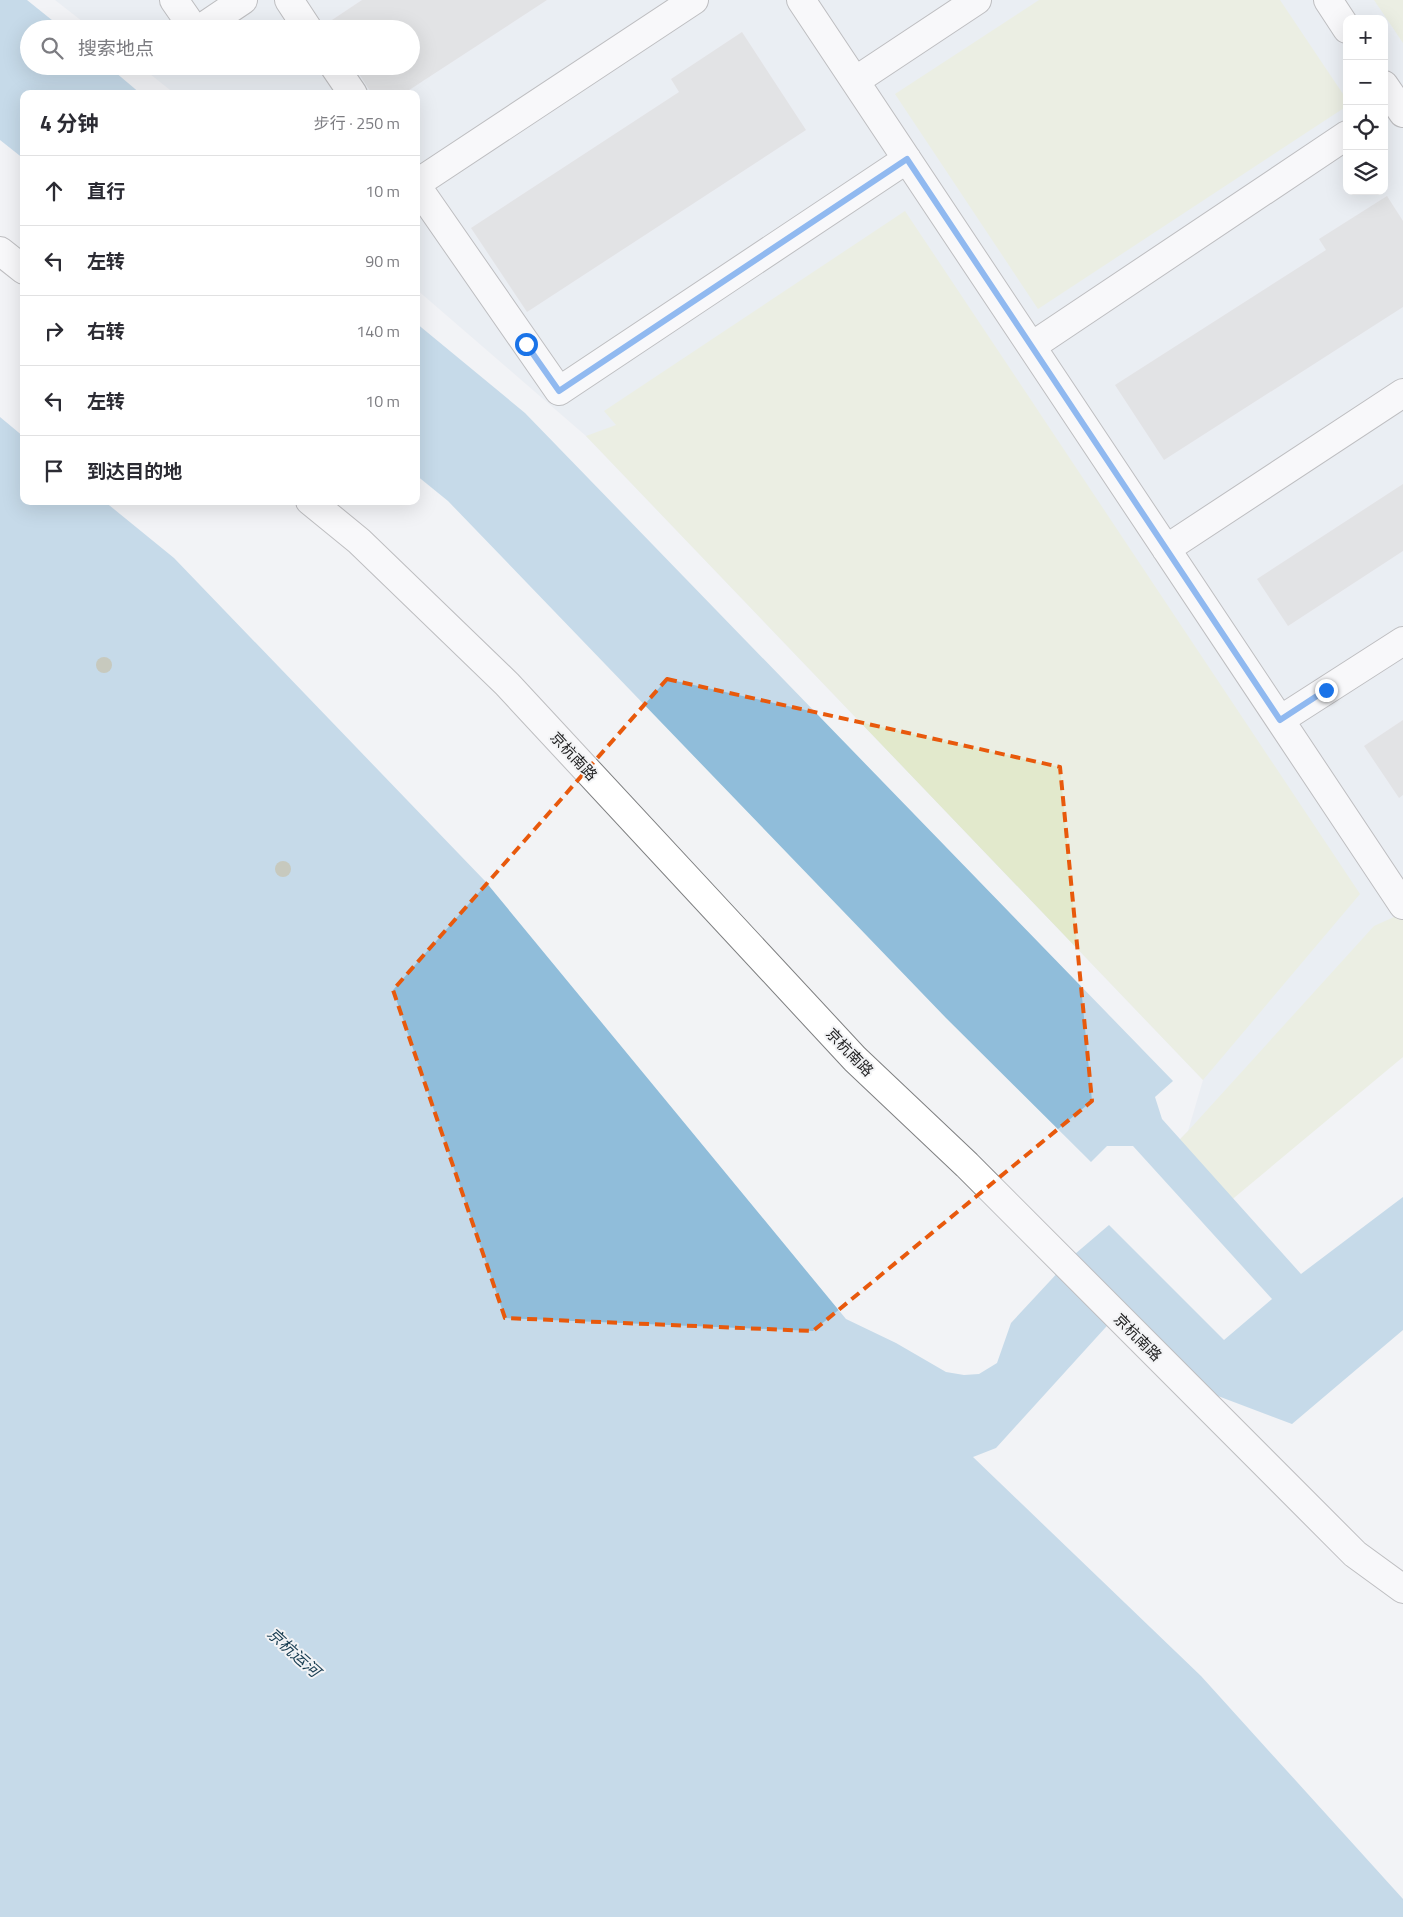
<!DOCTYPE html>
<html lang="zh">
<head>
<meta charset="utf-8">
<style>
	:root { --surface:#fff; --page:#f2f2f3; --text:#2b2b33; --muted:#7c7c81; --line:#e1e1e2 }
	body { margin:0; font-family:"Titillium Web","Noto Sans SC",sans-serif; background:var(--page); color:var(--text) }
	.controls { position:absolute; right:15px; top:15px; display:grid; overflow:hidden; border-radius:10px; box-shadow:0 5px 20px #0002 }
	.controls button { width:45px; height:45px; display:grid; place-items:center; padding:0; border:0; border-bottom:1px solid var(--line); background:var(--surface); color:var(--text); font:25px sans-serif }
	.stop { position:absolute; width:15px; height:15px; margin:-11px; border:4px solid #1a73e8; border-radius:50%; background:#fff }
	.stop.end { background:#1a73e8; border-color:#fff; box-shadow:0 1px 5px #0008 }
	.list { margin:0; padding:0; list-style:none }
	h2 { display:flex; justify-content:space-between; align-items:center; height:65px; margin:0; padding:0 20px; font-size:21px }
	h2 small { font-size:16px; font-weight:400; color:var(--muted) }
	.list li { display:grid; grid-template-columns:32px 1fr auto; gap:15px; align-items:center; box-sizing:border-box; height:70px; padding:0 20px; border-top:1px solid var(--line) }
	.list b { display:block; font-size:19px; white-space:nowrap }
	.list em { font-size:16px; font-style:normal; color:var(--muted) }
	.icon { flex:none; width:28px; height:28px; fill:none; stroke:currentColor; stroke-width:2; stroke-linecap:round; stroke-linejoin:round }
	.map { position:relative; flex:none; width:1403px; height:1917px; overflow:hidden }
	.search { position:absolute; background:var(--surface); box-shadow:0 5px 20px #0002; left:20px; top:20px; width:400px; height:55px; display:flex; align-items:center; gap:12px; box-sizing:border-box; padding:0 18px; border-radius:28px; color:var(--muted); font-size:19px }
	.panel { position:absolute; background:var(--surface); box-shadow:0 5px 20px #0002; left:20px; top:90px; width:400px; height:415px; border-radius:10px }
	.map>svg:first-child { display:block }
</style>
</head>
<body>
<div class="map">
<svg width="1403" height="1917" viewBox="0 0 1403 1917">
	<rect width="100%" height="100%" fill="#f2f3f5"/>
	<path fill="#e1e8ef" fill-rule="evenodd" d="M55 0H1403V1057L1155 1165 1188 1131 1203 1080 586 436 416 289V94H175L140 66H411V29H92ZM1347 19H1384V191H1347Z"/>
	<path fill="#e2e9cc" d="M1039 0H1280L1347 100V106L1038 309 895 94Z
		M1374 0H1403V43Z
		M905 211 1360 894 1203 1080 586 436 616 425 604 411Z
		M1403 913V1057L1205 1222 1155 1165 1188 1131 1374 926Z"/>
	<path fill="#90bdda" d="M0 0H27L63 29H29V66H108L141 94H24V159L0 140Z
		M416 323 525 413 1173 1081 1155 1097 1162 1119 1301 1274 1403 1197V1330L1292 1424 1210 1393 1125 1306 996 1448 973 1457 1201 1676 1403 1899V1917H0V417L24 437V501H104L174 558 485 881 846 1319 896 1343 946 1372 964 1375 979 1374 997 1363 1011 1323 1075 1254 1109 1225 1224 1340 1272 1299 1133 1146H1107L1091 1162 946 1018 448 501 416 475Z"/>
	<path fill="#cfd0d1" d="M362 0H547L403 94H372L354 66H411V29H329L326 24Z
		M742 32 806 130 527 312 471 228 679 92 671 79Z
		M1387 196 1403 221V307L1164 460 1115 385 1326 250 1319 239Z
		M1403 484V551L1288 626 1257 579Z
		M1403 720V795L1399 798 1364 746Z"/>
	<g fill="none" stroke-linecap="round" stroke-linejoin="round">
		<defs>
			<path id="minor" d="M174 0 194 29
				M289 0 308 29
				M801 0 1403 905
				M1328 0 1347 29
				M200 29 243 0
				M334 66 353 94
				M855 81 977 0
				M1384 85 1403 113
				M416 184 694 0
				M416 185 559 391 907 159
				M0 251 24 270
				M1032 346 1347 135
				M310 501 359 541 507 684 855 1059 967 1165 1355 1554 1403 1589
				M1166 549 1403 393
				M1280 720 1403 641"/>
		</defs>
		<use href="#minor" stroke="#7e7f80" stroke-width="30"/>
		<use href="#minor" stroke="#fff" stroke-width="28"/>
	</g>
	<g fill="#92977a">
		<circle cx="104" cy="665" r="8"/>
		<circle cx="283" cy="869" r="8"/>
	</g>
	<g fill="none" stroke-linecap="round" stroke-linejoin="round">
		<path stroke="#1a73e8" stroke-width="6" d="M526 344 559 391 907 159 1280 720 1326 690"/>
	</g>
	<path d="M0 0H1403V1917H0ZM667 679 1060 767 1092 1101 813 1331 505 1318 393 990Z" fill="#f2f3f5" fill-opacity=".55" fill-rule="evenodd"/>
	<path fill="none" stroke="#e8590c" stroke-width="4" stroke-dasharray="10 6" stroke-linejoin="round" d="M667 679 1060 767 1092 1101 813 1331 505 1318 393 990Z"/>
	<g text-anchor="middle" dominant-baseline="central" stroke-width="4" stroke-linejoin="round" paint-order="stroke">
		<g font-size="15" fill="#232324" stroke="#f2f3f5">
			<text transform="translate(574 756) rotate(47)">京杭南路</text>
			<text transform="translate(850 1052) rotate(46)">京杭南路</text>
			<text transform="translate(1138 1337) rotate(45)">京杭南路</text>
		</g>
		<g font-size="16" font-style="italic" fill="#153a4f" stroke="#f2f3f5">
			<text transform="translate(294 1652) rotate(42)">京杭运河</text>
		</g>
	</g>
</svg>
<div class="controls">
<button>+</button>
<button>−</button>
<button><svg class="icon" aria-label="locate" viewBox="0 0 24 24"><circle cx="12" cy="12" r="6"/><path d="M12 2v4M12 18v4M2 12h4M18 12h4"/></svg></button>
<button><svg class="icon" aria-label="layers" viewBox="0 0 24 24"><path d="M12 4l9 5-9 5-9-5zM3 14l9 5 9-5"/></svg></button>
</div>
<div class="stop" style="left:526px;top:344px"></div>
<div class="stop end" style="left:1326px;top:690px"></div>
<div class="search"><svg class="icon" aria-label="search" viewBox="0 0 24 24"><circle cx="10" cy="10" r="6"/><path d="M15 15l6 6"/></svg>搜索地点</div>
<section class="panel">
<h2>4 分钟<small>步行 · 250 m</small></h2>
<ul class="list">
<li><svg class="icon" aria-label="ahead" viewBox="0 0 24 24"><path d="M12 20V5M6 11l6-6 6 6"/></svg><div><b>直行</b></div><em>10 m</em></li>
<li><svg class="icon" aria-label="left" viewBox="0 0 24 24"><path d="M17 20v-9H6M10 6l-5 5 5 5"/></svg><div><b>左转</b></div><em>90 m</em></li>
<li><svg class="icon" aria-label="right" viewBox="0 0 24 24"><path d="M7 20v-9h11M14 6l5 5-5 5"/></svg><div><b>右转</b></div><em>140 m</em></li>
<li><svg class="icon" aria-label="left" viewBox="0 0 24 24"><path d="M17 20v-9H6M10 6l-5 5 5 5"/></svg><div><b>左转</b></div><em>10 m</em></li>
<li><svg class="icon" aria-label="arrive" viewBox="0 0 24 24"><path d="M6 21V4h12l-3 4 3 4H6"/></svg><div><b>到达目的地</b></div></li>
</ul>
</section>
</div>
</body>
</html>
